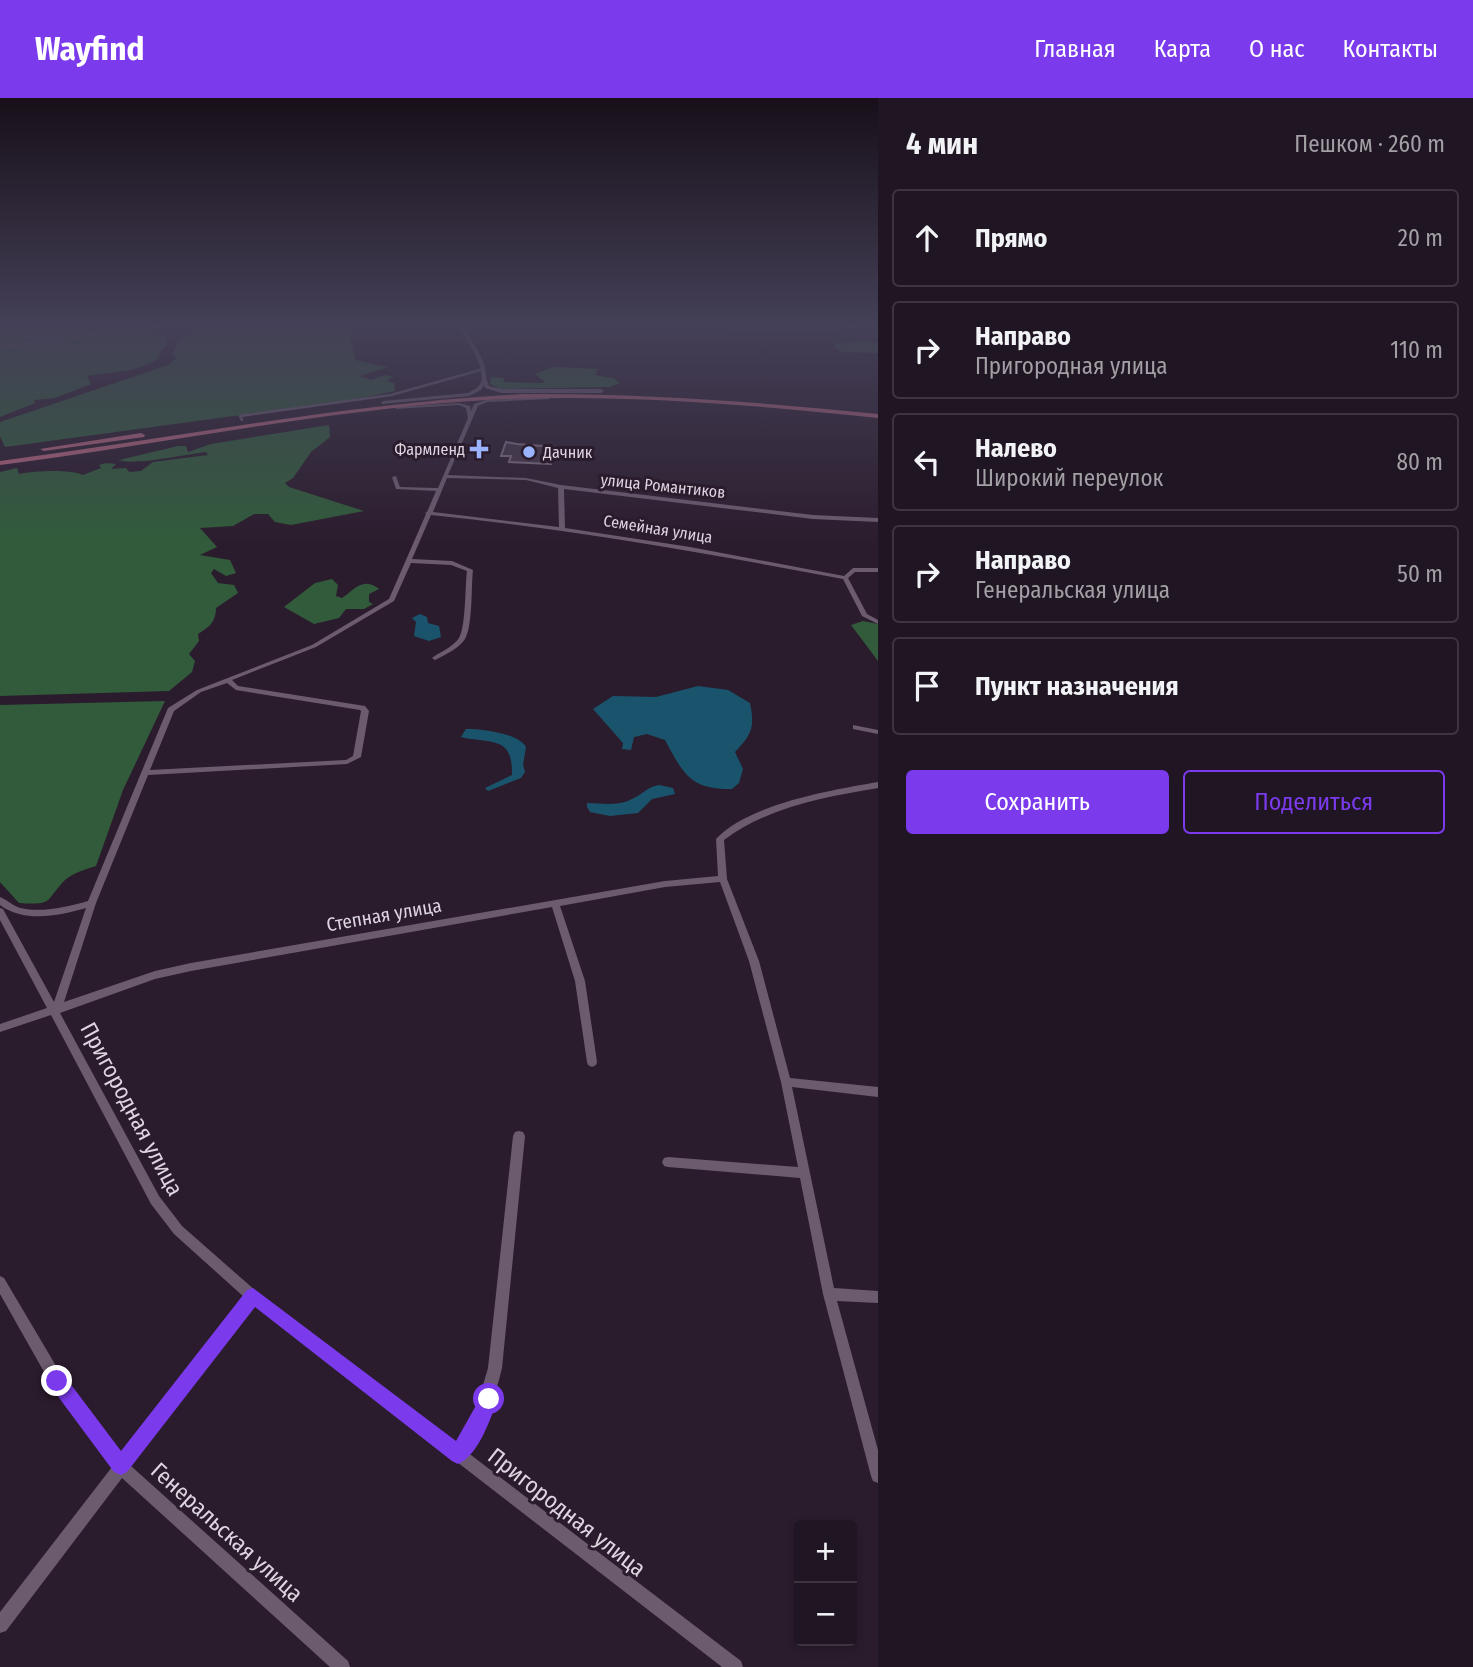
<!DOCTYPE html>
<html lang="ru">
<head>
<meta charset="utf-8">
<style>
	:root { --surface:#201522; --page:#2d222f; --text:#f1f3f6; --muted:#a29fa5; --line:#3d3440; --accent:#7c3aed }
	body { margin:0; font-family:"Fira Sans Condensed",sans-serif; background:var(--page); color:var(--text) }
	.controls { position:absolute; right:21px; bottom:21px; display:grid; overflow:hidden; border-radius:7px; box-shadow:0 4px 10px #0003 }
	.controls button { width:63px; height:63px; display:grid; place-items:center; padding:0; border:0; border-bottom:2px solid var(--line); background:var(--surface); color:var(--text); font:35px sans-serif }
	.stop { position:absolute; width:21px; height:21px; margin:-16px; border:5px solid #7c3aed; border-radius:50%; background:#fff }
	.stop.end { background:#7c3aed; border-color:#fff; box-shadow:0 2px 7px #0008 }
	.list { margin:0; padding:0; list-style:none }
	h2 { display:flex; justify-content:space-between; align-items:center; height:91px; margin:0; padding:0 28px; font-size:30px }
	h2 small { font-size:23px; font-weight:400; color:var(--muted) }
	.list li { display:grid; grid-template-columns:46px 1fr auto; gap:21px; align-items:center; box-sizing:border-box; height:98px; margin:0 14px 14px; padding:0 14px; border:2px solid var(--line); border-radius:7px }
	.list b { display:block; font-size:26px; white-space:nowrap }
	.list p { margin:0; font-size:23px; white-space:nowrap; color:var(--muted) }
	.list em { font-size:23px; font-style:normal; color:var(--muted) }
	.actions { display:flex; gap:14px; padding:21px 28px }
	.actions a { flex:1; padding:16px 0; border:2px solid var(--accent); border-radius:7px; text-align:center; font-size:24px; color:var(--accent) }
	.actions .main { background:var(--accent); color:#fff }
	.icon { flex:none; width:38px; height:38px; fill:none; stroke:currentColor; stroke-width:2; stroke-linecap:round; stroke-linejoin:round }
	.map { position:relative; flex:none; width:878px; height:1569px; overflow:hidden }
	header { display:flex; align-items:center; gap:42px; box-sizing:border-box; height:98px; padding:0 35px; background:var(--accent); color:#fff }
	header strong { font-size:33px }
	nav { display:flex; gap:38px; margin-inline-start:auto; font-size:24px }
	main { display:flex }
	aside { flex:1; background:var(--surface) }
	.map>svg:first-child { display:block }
</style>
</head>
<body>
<header>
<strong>Wayfind</strong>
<nav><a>Главная</a><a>Карта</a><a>О нас</a><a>Контакты</a></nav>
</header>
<main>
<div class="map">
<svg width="878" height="1569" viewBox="0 0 878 1569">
	<rect width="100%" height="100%" fill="#2b1c2d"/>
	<path fill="#315b3b" d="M0 226H118C134 234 151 232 167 239V247L159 255V260C137 275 113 273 87 278L91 286 55 300 34 302 35 305 0 319Z
		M211 226H342L349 231 355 262 388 269 360 278 371 282 386 277 393 279 386 283 394 285 395 293 352 302 5 349 0 338V324L168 267 177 260 172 256 179 242Z
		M675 226H868L784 231Z
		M869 243 878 245V255L843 254 834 249 836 245Z
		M554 269 598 271 595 277 613 280 620 285 609 289 501 291 490 286 491 279 505 280 503 284 543 285 545 284 535 276Z
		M329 327 330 339 311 354 293 380 285 385 289 389 364 413 291 427 275 424 268 416H254L233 428 200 430 217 449 200 457 230 462 236 475 226 478 214 471 211 475 218 485 234 487 238 495 216 510C216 524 209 529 198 536L199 543 189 556 195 563 192 574 169 593 0 598V374L17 370 19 376C34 373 70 371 83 377L101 370 99 367C104 365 110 365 116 366L111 371 126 370 129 374 141 373 153 364 208 357 206 354C188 356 132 368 119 362L178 348H186L188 354 211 346Z
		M332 481 338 487 336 498 342 500C354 492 363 478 379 491L369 496V504L373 506 364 511H346L339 520 314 526 284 509 315 485Z
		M863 523 878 526V563L851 527Z
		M165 603 123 692 96 768C86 771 73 775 65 782 44 804 54 807 19 805L0 784V607Z"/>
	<path fill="#1a546c" d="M420 516 427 519 428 525 439 528 441 539 429 543 414 538 416 524 412 520Z
		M698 588 728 592 750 605C755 629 752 636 735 654L743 671 739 685 732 691C690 692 683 675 665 642L647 636 634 639 631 652 622 651 623 645 593 611 613 598 656 599Z
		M466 631C482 631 518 635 526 649L523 667 525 674 521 680 488 693 485 690 512 677C513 637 491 646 461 639Z
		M659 687 673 690 675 696 652 701 638 715 610 718 590 714 587 709V705C603 705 618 709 634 700 644 695 647 689 659 687Z"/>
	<path fill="#423244" stroke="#7e6d81" stroke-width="2" d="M506 344 517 346 556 349 551 366 509 364 511 358H501Z"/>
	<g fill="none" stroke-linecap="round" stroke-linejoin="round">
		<path stroke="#6c5b6f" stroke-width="2.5" d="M242 322 240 318 391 297 484 271"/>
		<path fill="#6c5b6f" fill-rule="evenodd" d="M169 226H179L0 250V248Z
			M646 226 797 232 878 226V227L797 234Z
			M551 299 549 301 487 304 478 308 448 377 526 380 561 387 813 417 878 420V424L813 421 564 391 565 430 690 449 844 478 853 470H878V474H855L848 480 867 516 878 522V526L862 518 843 481C706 455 570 431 431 417L412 461 452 463 473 472C471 489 473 527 465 541 459 550 447 556 437 561L435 562 432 560C440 554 453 549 459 540 466 528 465 488 467 473L451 467 411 465 394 503 316 549 232 582 238 588 365 608 369 613 361 659 347 666 148 677 96 805 64 904 155 873 191 865 665 783 718 778 716 741C748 706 832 692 878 684V690C825 699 768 709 724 742L727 781 759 863 790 980 878 989V999L792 989 834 1190 878 1193V1205L837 1203 878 1352V1385L873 1383 871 1378 823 1196 800 1080 668 1069 664 1068 662 1064 664 1060 668 1059 798 1069 781 984 749 863 720 784 665 789 560 808 585 883 597 964 596 967 592 969 588 967 587 964 575 883 552 809 191 873 155 881 60 915 159 1098 182 1128 257 1194 456 1346 476 1311 488 1270 513 1038 515 1034 519 1033 523 1034 525 1038 502 1270C495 1300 484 1328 467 1354L741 1563 743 1569H722L254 1207 131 1368 348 1563 350 1569H330L122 1380 6 1533 0 1535V1514L112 1369 52 1288 0 1196V1178L4 1180 62 1278 121 1358 244 1199 174 1136 151 1106 51 917 0 934V926L47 910 0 822V810L3 811 54 904 86 810C59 818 24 825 0 807V799C7 802 12 807 20 810 42 815 67 809 88 803L168 610 197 592 312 547 389 501 426 416 425 415 427 414 436 393 396 391 392 379 396 378 400 389 438 390 468 320 466 310 459 307 396 311 394 309 459 305 470 308 471 313 474 306 486 302ZM447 380 526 382 558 390 559 429 433 414ZM227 585 236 592 360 612 361 613 353 658 346 662 150 672 174 613 201 594Z
			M853 627 878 632V636L853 631Z"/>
		<path fill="#6c5b6f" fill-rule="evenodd" d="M457 226H461C469 239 479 252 484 266 486 274 486 281 489 288L502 291H601L604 293 601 295H502L485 290 484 287 481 292 469 298 381 306 383 303 468 295C473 292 479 290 481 284 486 267 465 240 457 226Z"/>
		<path fill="#af637a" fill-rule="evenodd" d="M524 296C642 295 760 304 878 316V320C743 306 607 294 472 303 313 314 157 347 0 367V363C175 340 347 305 524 296Z
			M141 335 145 337 144 339 44 353 40 351Z"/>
	</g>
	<linearGradient id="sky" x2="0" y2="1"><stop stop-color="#180f19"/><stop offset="0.51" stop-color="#444057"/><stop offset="1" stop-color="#444057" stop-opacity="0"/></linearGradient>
	<rect width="878" height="446" fill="url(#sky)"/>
	<path fill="#7c3aed" d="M253 1190 456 1343 483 1295 489 1292 495 1295 498 1301C490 1321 479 1357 458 1366L452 1363 255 1209 127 1374 121 1377 114 1374 51 1289 49 1283 51 1276 57 1274 63 1276 121 1353 247 1192Z"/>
	<g fill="#9ab5fd" stroke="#2b1c2d" stroke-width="2.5">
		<path d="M475.5 340.5h7v7h7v7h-7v7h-7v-7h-7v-7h7z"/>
		<circle cx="529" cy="354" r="7"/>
	</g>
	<g text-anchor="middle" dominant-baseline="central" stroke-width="6" stroke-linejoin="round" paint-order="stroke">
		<g font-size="16" fill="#ded5e0" stroke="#2b1c2d" text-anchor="end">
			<text x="465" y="351">Фармленд</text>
			<text x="543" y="354" text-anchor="start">Дачник</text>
		</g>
		<g font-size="16" fill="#ded5e0" stroke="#2b1c2d">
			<text transform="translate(663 388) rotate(6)">улица Романтиков</text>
			<text transform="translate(658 431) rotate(9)">Семейная улица</text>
		</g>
		<g font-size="19" fill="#ded5e0" stroke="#2b1c2d">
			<text transform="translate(384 817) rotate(-10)">Степная улица</text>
		</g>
		<g font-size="23" fill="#ded5e0" stroke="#2b1c2d">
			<text transform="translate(132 1011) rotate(62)">Пригородная улица</text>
			<text transform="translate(567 1414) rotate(38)">Пригородная улица</text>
			<text transform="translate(227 1434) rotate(42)">Генеральская улица</text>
		</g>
	</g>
</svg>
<div class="controls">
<button>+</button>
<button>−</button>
</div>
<div class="stop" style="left:489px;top:1301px"></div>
<div class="stop end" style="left:57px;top:1283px"></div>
</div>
<aside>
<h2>4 мин<small>Пешком · 260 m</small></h2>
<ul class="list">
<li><svg class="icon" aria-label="ahead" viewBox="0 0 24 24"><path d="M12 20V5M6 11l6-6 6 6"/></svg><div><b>Прямо</b></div><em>20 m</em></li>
<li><svg class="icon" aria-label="right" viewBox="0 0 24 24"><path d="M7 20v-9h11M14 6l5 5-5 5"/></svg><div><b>Направо</b><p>Пригородная улица</p></div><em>110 m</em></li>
<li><svg class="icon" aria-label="left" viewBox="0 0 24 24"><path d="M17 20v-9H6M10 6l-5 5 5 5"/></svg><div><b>Налево</b><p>Широкий переулок</p></div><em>80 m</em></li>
<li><svg class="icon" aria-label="right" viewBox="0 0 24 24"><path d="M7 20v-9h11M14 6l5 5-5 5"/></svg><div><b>Направо</b><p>Генеральская улица</p></div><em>50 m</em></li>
<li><svg class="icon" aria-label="arrive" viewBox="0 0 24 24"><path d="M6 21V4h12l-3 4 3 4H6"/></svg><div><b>Пункт назначения</b></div></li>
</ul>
<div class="actions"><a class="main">Сохранить</a><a>Поделиться</a></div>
</aside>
</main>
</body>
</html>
